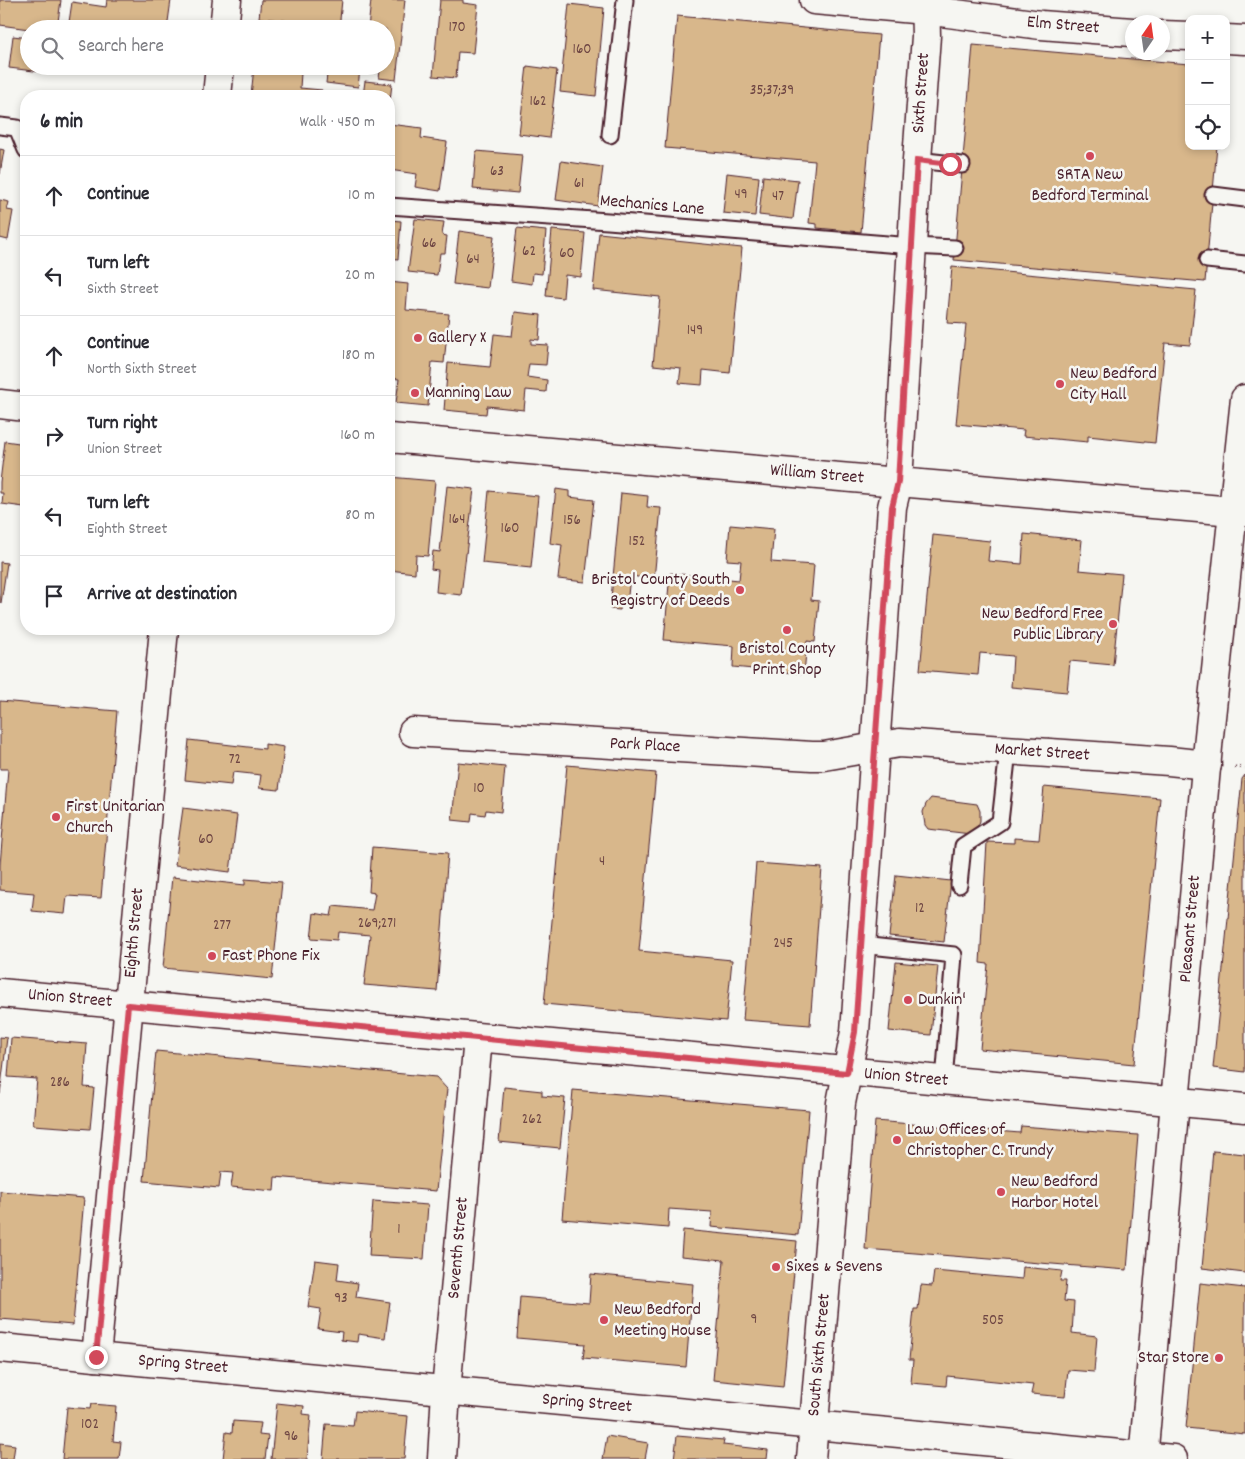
<!DOCTYPE html>
<html lang="en">
<head>
<meta charset="utf-8">
<style>
	:root { --surface:#fff; --page:#f2f2f3; --text:#2b2b33; --muted:#7c7c81; --line:#e1e1e2 }
	body { margin:0; font-family:Dekko,sans-serif; background:var(--page); color:var(--text) }
	.controls { position:absolute; right:15px; top:15px; display:grid; overflow:hidden; border-radius:10px; box-shadow:0 2px 8px #0003 }
	.controls button { width:45px; height:45px; display:grid; place-items:center; padding:0; border:0; border-bottom:1px solid var(--line); background:var(--surface); color:var(--text); font:25px sans-serif }
	.compass { position:absolute; left:1125px; top:15px; width:45px; height:45px; border-radius:50%; background:var(--surface); box-shadow:0 2px 8px #0003; rotate:13deg }
	.stop { position:absolute; width:15px; height:15px; margin:-11px; border:4px solid #d1495b; border-radius:50%; background:#fff }
	.stop.end { background:#d1495b; border-color:#fff; box-shadow:0 1px 5px #0008 }
	.list { margin:0; padding:0; list-style:none }
	h2 { display:flex; justify-content:space-between; align-items:center; height:65px; margin:0; padding:0 20px; font-size:21px }
	h2 small { font-size:16px; font-weight:400; color:var(--muted) }
	.list li { display:grid; grid-template-columns:32px 1fr auto; gap:15px; align-items:center; box-sizing:border-box; height:80px; padding:0 20px; border-top:1px solid var(--line) }
	.list b { display:block; font-size:19px; white-space:nowrap }
	.list p { margin:0; font-size:16px; white-space:nowrap; color:var(--muted) }
	.list em { font-size:16px; font-style:normal; color:var(--muted) }
	.icon { flex:none; width:28px; height:28px; fill:none; stroke:currentColor; stroke-width:2; stroke-linecap:round; stroke-linejoin:round }
	.map { position:relative; flex:none; width:1245px; height:1459px; overflow:hidden }
	.search { position:absolute; background:var(--surface); box-shadow:0 2px 8px #0003; left:20px; top:20px; width:375px; height:55px; display:flex; align-items:center; gap:12px; box-sizing:border-box; padding:0 18px; border-radius:28px; color:var(--muted); font-size:19px }
	.panel { position:absolute; background:var(--surface); box-shadow:0 2px 8px #0003; left:20px; top:90px; width:375px; height:545px; border-radius:20px }
	.map>svg:first-child { display:block }
</style>
</head>
<body>
<div class="map">
<svg width="1245" height="1459" viewBox="0 0 1245 1459">
	<rect width="100%" height="100%" fill="#f6f6f2"/>
	<filter id="ink" filterUnits="userSpaceOnUse"><feTurbulence type="fractalNoise" baseFrequency=".02" numOctaves="2"/><feDisplacementMap in="SourceGraphic" scale="10" xChannelSelector="R" yChannelSelector="G"/><feConvolveMatrix kernelMatrix="1 2 1 2 8 2 1 2 1" color-interpolation-filters="sRGB"/></filter>
	<g filter="url(#ink)">
		<path fill="#d8b78b" stroke="#4a1f2b" d="M0 0H61L57 29H29L0 25Z
			M107 0H171L167 29H68L72 2 106 7Z
			M261 0H342L339 29H292V21L259 18Z
			M371 0H405L396 80 379 78 380 71 360 69 358 87 326 83 328 66H386V29H368Z
			M440 0H463V3L478 5 473 53 458 52 456 78 433 76Z
			M569 4 604 8 596 96 560 92Z
			M677 16 879 35 861 232 817 228V224L809 223 815 161 665 148Z
			M13 36 29 38V66H43L42 72 9 68Z
			M973 45 1189 64V146H1217L1205 282 954 260Z
			M527 66 557 70 549 138 519 134Z
			M254 67 301 73 300 88 322 90 321 96H251Z
			M365 81 392 84 389 109V96H363Z
			M389 124 422 128 421 138 447 142 440 191 415 187 417 174 389 170Z
			M0 149 4 150 0 174Z
			M476 151 522 155 518 193 473 189Z
			M561 161 603 167 598 206 556 200Z
			M727 173 759 177 755 216 723 213Z
			M763 176 798 180 793 219 759 215Z
			M0 200 9 202 7 210 13 211 8 240 0 238Z
			M415 219 444 222 442 235 447 236 445 253H440L437 275 408 272Z
			M389 220 401 221 398 259 389 258Z
			M517 228 546 231 542 274 533 273 532 284 511 281Z
			M552 230 585 233 581 277 565 275 563 298 546 296Z
			M459 231 494 236 488 288 453 284Z
			M599 233 742 248 730 373 703 370 702 385 679 383 681 368 653 365 660 297 593 290Z
			M952 267 1196 290 1190 345 1165 343 1155 443 1088 436V442L1023 436 1024 430 956 424 966 324 947 323Z
			M389 282 408 284 406 310 449 314 444 363 432 362 428 406 396 403 399 379 389 378Z
			M515 312 541 315 539 340 531 339V344L548 345 546 365 529 364 527 377 547 380 546 392 526 390 524 410 487 406 486 414 444 410 448 363 490 367 494 334 512 336Z
			M5 441 26 444V497L24 507 2 504 3 493H0V482Z
			M389 477 435 481 428 556 416 555 415 573 389 570Z
			M447 486 474 489 461 595 436 592 438 570 431 569 433 551 440 552Z
			M556 489 569 491V497L594 500 585 582 558 579 562 545 550 543Z
			M489 491 538 496 531 568 482 563Z
			M621 493 648 496 647 507 661 508 654 579 630 576 627 605H621L620 610 610 609Z
			M730 525 774 529 771 562 814 565 811 600 819 601 815 642 807 641 804 674 733 667 734 646 664 640 670 573 739 580 741 561 727 560Z
			M1024 534 1082 540 1079 570 1122 574 1113 665 1070 661 1067 692 1011 687 1013 656 980 653 978 675 920 670 933 535 990 541 988 561 1022 564Z
			M0 562 7 563 1 603 0 602Z
			M0 701 117 711 101 898 67 896 65 914 32 911 34 893 0 890V865L8 769H0Z
			M189 740 265 749V744L284 747 279 790 259 788 261 775 233 772 231 785 185 780Z
			M458 762 505 767 501 812 486 810 485 815 472 813 471 822 452 820Z
			M567 765 656 773 639 951 732 960 726 1021 544 1004Z
			M1245 775V1072L1213 1068 1242 779Z
			M1044 787 1160 798 1134 1064 980 1049 988 964 980 963 987 842 1014 843V838L1039 840Z
			M931 798 977 804 980 811V821L977 828 971 834 928 829 925 825 923 812 926 804Z
			M183 808 237 815 230 872 175 865Z
			M372 847 448 853 437 991 364 985 370 935 338 932 337 940 311 938 314 913 331 916 333 906 372 910 375 893 369 892Z
			M756 863 822 868 810 1025 743 1020Z
			M896 875 951 881 944 942 889 936Z
			M172 877 245 885V879L282 882 272 979 163 968Z
			M896 962 938 966 931 1035 889 1031Z
			M0 1037 7 1038 0 1094Z
			M11 1038 87 1044 84 1087 94 1088 90 1129 33 1125 37 1079 8 1077Z
			M156 1051 436 1077 447 1089 436 1191 275 1177 274 1191 231 1187 233 1173 221 1172 219 1188 144 1181Z
			M504 1087 542 1091V1096L565 1098 560 1148 499 1142Z
			M573 1090 809 1110 798 1235 711 1227 712 1212 669 1209 668 1228 562 1219Z
			M875 1121 1020 1133 1021 1126 1138 1135 1127 1270 865 1249Z
			M1213 1151 1245 1154V1273L1202 1268Z
			M0 1191 84 1198 73 1325 0 1319Z
			M373 1201 428 1205 424 1259 369 1256Z
			M683 1230 797 1241 783 1387 713 1380 724 1260 681 1256Z
			M315 1260 339 1263 337 1280 358 1283 356 1297 390 1302 385 1338 358 1334 357 1342 341 1340 342 1332 318 1329 321 1309 308 1307Z
			M1023 1267 1062 1271 1060 1281H1066L1064 1301 1074 1302 1072 1333 1097 1336 1094 1372 1068 1370 1065 1397 1031 1394 1033 1385 947 1376 946 1386 911 1383 913 1360H909L914 1309H918L921 1285 932 1286 934 1271 1022 1279Z
			M591 1274 693 1284 686 1367 583 1358 585 1344 517 1338 520 1297 589 1303Z
			M1200 1283 1245 1288V1434L1186 1428Z
			M277 1403 304 1406 303 1414 311 1415 307 1459H271Z
			M91 1404 116 1406 113 1441 121 1442 119 1459H62L67 1407 90 1409Z
			M355 1411 408 1416 404 1459H323L326 1424 353 1426Z
			M233 1421 261 1423 259 1435 268 1436 265 1459H223L226 1432 232 1433Z
			M607 1436 648 1443 645 1459H603Z
			M677 1436 724 1440 723 1445 768 1450 767 1459H674Z
			M0 1443 15 1445 13 1459H0Z"/>
		<g fill="none" stroke-linecap="round" stroke-linejoin="round">
			<defs>
				<path id="service" d="M0 126 17 128 26 150
					M610 135 625 0
					M917 160 962 165
					M1213 195 1245 199
					M389 206 608 221 912 246 955 248
					M1207 260 1245 264
					M959 885 963 846 1000 822 1008 751
					M861 945 954 955 944 1081"/>
				<path id="minor" d="M224 29 227 0
					M217 96 220 66
					M413 732 812 756H824L899 743 1169 761 1207 765
					M96 1357 164 629
					M442 1459 446 1391 478 1038"/>
				<path id="tertiary" d="M814 0 925 10
					M0 404 26 407
					M389 438 1245 512
					M0 1348 1173 1459
					M811 1459 841 1103 847 1073
					M1143 1459 1175 1102"/>
				<path id="secondary" d="M925 10 1041 25 1132 32
					M1162 35 1189 36
					M1226 39 1245 40
					M0 993 1245 1108
					M847 1073 855 1032 892 507 898 482 917 160 926 36 925 0
					M1175 1102 1209 736 1245 399"/>
			</defs>
			<use href="#service" stroke="#4a1f2b" stroke-width="19"/>
			<use href="#minor" stroke="#4a1f2b" stroke-width="31"/>
			<use href="#tertiary" stroke="#4a1f2b" stroke-width="31"/>
			<use href="#secondary" stroke="#4a1f2b" stroke-width="31"/>
			<path stroke="#4a1f2b" stroke-width="3" stroke-dasharray="1 4" stroke-linecap="butt" d="M1235 767 1245 768"/>
			<use href="#service" stroke="#f6f6f2" stroke-width="15"/>
			<use href="#minor" stroke="#f6f6f2" stroke-width="28"/>
			<use href="#tertiary" stroke="#f6f6f2" stroke-width="28"/>
			<use href="#secondary" stroke="#f6f6f2" stroke-width="28"/>
		</g>
	</g>
	<g fill="none" stroke-linecap="round" stroke-linejoin="round" filter="url(#ink)">
		<path stroke="#d1495b" stroke-width="6" d="M96 1357 128 1005 847 1073 855 1032 892 507 898 482 917 160 950 164"/>
	</g>
	<g fill="#d1495b" stroke="#f6f6f2" stroke-width="2">
		<circle cx="1090" cy="156" r="5"/>
		<circle cx="418" cy="338" r="5"/>
		<circle cx="1060" cy="384" r="5"/>
		<circle cx="415" cy="393" r="5"/>
		<circle cx="740" cy="590" r="5"/>
		<circle cx="1113" cy="624" r="5"/>
		<circle cx="787" cy="630" r="5"/>
		<circle cx="56" cy="817" r="5"/>
		<circle cx="212" cy="956" r="5"/>
		<circle cx="908" cy="1000" r="5"/>
		<circle cx="897" cy="1140" r="5"/>
		<circle cx="1001" cy="1192" r="5"/>
		<circle cx="776" cy="1267" r="5"/>
		<circle cx="604" cy="1320" r="5"/>
		<circle cx="1219" cy="1358" r="5"/>
	</g>
	<g text-anchor="middle" dominant-baseline="central" stroke-width="5" stroke-linejoin="round" paint-order="stroke">
		<g font-size="15" fill="#6e4543">
			<text x="457" y="28">170</text>
			<text x="582" y="50">160</text>
			<text x="772" y="91">35;37;39</text>
			<text x="538" y="102">162</text>
			<text x="497" y="172">63</text>
			<text x="579" y="184">61</text>
			<text x="741" y="195">49</text>
			<text x="778" y="197">47</text>
			<text x="429" y="244">66</text>
			<text x="529" y="252">62</text>
			<text x="567" y="254">60</text>
			<text x="473" y="260">64</text>
			<text x="695" y="331">149</text>
			<text x="457" y="520">164</text>
			<text x="572" y="521">156</text>
			<text x="510" y="529">160</text>
			<text x="637" y="542">152</text>
			<text x="235" y="760">72</text>
			<text x="479" y="789">10</text>
			<text x="206" y="840">60</text>
			<text x="602" y="862">4</text>
			<text x="920" y="909">12</text>
			<text x="377" y="924">269;271</text>
			<text x="222" y="926">277</text>
			<text x="783" y="944">245</text>
			<text x="60" y="1083">286</text>
			<text x="532" y="1120">262</text>
			<text x="399" y="1230">1</text>
			<text x="341" y="1299">93</text>
			<text x="754" y="1320">9</text>
			<text x="993" y="1321">505</text>
			<text x="90" y="1425">102</text>
			<text x="291" y="1437">96</text>
		</g>
		<g font-size="18" fill="#4a1f2b" stroke="#f6f6f2">
			<text transform="translate(1063 26) rotate(5)">Elm Street</text>
			<text transform="translate(922 93) rotate(-86)">Sixth Street</text>
			<text transform="translate(652 206) rotate(5)">Mechanics Lane</text>
			<text transform="translate(817 475) rotate(5)">William Street</text>
			<text transform="translate(645 746) rotate(3)">Park Place</text>
			<text transform="translate(1042 753) rotate(4)">Market Street</text>
			<text transform="translate(1191 929) rotate(-85)">Pleasant Street</text>
			<text transform="translate(135 933) rotate(-85)">Eighth Street</text>
			<text transform="translate(70 999) rotate(5)">Union Street</text>
			<text transform="translate(906 1078) rotate(5)">Union Street</text>
			<text transform="translate(459 1248) rotate(-85)">Seventh Street</text>
			<text transform="translate(820 1355) rotate(-85)">South Sixth Street</text>
			<text transform="translate(183 1365) rotate(5)">Spring Street</text>
			<text transform="translate(587 1404) rotate(5)">Spring Street</text>
		</g>
		<g font-size="18" fill="#4a1f2b" stroke="#f6f6f2" text-anchor="start">
			<text x="1090" y="175" text-anchor="middle">SRTA New<tspan x="1090" dy="21">Bedford Terminal</tspan></text>
			<text x="428" y="338">Gallery X</text>
			<text x="1070" y="374">New Bedford<tspan x="1070" dy="21">City Hall</tspan></text>
			<text x="425" y="393">Manning Law</text>
			<text x="730" y="580" text-anchor="end">Bristol County South<tspan x="730" dy="21">Registry of Deeds</tspan></text>
			<text x="1103" y="614" text-anchor="end">New Bedford Free<tspan x="1103" dy="21">Public Library</tspan></text>
			<text x="787" y="649" text-anchor="middle">Bristol County<tspan x="787" dy="21">Print Shop</tspan></text>
			<text x="66" y="807">First Unitarian<tspan x="66" dy="21">Church</tspan></text>
			<text x="222" y="956">Fast Phone Fix</text>
			<text x="918" y="1000">Dunkin'</text>
			<text x="907" y="1130">Law Offices of<tspan x="907" dy="21">Christopher C. Trundy</tspan></text>
			<text x="1011" y="1182">New Bedford<tspan x="1011" dy="21">Harbor Hotel</tspan></text>
			<text x="786" y="1267">Sixes &amp; Sevens</text>
			<text x="614" y="1310">New Bedford<tspan x="614" dy="21">Meeting House</tspan></text>
			<text x="1209" y="1358" text-anchor="end">Star Store</text>
		</g>
	</g>
</svg>
<div class="controls">
<button>+</button>
<button>−</button>
<button><svg class="icon" aria-label="locate" viewBox="0 0 24 24"><circle cx="12" cy="12" r="6"/><path d="M12 2v4M12 18v4M2 12h4M18 12h4"/></svg></button>
</div>
<svg class="compass" viewBox="-18 -18 36 36"><path d="M0-13l5 13h-10z" fill="#e53935"/><path d="M0 13l5-13h-10z" fill="#7c7c81"/></svg>
<div class="stop" style="left:950px;top:164px"></div>
<div class="stop end" style="left:96px;top:1357px"></div>
<div class="search"><svg class="icon" aria-label="search" viewBox="0 0 24 24"><circle cx="10" cy="10" r="6"/><path d="M15 15l6 6"/></svg>Search here</div>
<section class="panel">
<h2>6 min<small>Walk · 450 m</small></h2>
<ul class="list">
<li><svg class="icon" aria-label="ahead" viewBox="0 0 24 24"><path d="M12 20V5M6 11l6-6 6 6"/></svg><div><b>Continue</b></div><em>10 m</em></li>
<li><svg class="icon" aria-label="left" viewBox="0 0 24 24"><path d="M17 20v-9H6M10 6l-5 5 5 5"/></svg><div><b>Turn left</b><p>Sixth Street</p></div><em>20 m</em></li>
<li><svg class="icon" aria-label="ahead" viewBox="0 0 24 24"><path d="M12 20V5M6 11l6-6 6 6"/></svg><div><b>Continue</b><p>North Sixth Street</p></div><em>180 m</em></li>
<li><svg class="icon" aria-label="right" viewBox="0 0 24 24"><path d="M7 20v-9h11M14 6l5 5-5 5"/></svg><div><b>Turn right</b><p>Union Street</p></div><em>160 m</em></li>
<li><svg class="icon" aria-label="left" viewBox="0 0 24 24"><path d="M17 20v-9H6M10 6l-5 5 5 5"/></svg><div><b>Turn left</b><p>Eighth Street</p></div><em>80 m</em></li>
<li><svg class="icon" aria-label="arrive" viewBox="0 0 24 24"><path d="M6 21V4h12l-3 4 3 4H6"/></svg><div><b>Arrive at destination</b></div></li>
</ul>
</section>
</div>
</body>
</html>
